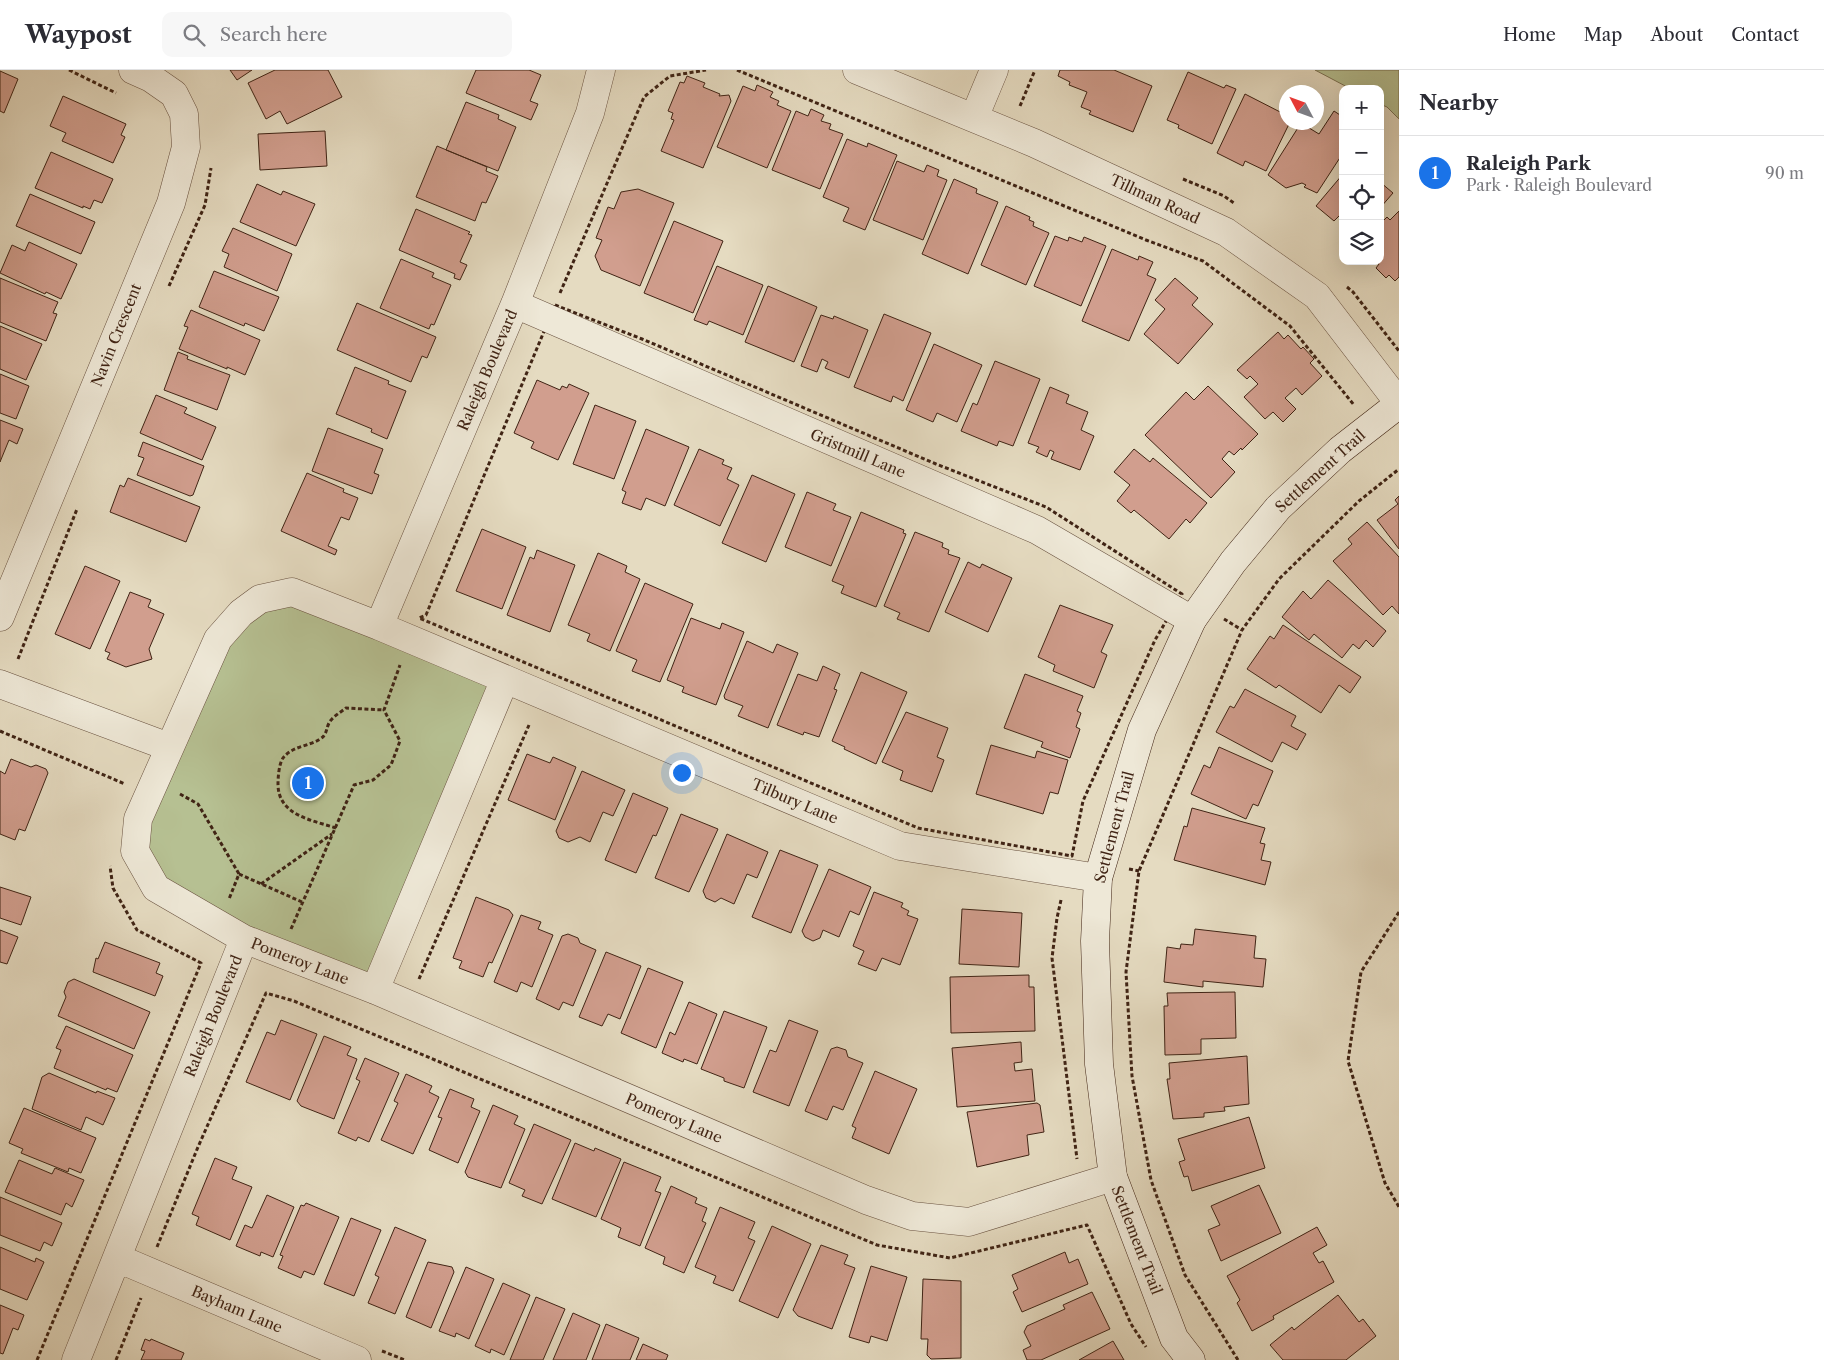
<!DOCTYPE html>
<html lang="en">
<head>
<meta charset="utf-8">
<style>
	:root { --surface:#fff; --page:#f7f7f7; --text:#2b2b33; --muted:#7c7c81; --line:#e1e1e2; --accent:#1a73e8 }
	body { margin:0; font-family:"Libre Caslon Text",serif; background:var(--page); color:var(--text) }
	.controls { position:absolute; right:15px; top:15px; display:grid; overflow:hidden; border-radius:10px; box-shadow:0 5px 20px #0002 }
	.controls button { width:45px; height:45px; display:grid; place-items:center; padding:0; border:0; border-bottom:1px solid var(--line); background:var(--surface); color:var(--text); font:25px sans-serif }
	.compass { position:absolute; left:1279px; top:15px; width:45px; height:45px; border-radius:50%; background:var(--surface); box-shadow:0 5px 20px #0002; rotate:311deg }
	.you { position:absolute; left:681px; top:702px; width:18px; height:18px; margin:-12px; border:4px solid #fff; border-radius:50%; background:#1a73e8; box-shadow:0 0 0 8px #1a73e833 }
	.badge { display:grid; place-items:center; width:32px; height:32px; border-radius:50%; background:var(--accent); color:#fff; font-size:16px; font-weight:700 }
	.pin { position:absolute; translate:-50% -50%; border:2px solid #fff; box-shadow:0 1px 5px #0006 }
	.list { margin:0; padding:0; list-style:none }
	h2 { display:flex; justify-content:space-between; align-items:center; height:65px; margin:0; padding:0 20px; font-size:21px }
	h2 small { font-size:16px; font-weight:400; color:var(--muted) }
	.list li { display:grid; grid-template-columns:32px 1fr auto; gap:15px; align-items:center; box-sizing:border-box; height:75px; padding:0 20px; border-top:1px solid var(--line) }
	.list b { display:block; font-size:19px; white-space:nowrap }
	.list p { margin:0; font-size:16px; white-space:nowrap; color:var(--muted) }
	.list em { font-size:16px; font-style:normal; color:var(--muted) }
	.icon { flex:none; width:28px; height:28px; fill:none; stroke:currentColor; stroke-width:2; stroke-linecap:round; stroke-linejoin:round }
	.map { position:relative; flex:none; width:1399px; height:1290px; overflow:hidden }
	header { display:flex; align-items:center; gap:30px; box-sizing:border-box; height:70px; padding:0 25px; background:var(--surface); border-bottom:1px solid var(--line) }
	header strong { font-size:24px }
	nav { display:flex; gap:28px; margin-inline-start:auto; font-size:18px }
	.search { width:350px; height:45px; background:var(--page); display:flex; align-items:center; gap:12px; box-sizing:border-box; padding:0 18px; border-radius:10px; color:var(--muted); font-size:19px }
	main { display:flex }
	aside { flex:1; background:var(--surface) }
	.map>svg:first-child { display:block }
</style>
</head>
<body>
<header>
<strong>Waypost</strong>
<div class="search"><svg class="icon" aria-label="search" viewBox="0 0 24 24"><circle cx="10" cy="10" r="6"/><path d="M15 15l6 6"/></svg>Search here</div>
<nav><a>Home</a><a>Map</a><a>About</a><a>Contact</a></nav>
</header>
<main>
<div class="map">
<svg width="1399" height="1290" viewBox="0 0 1399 1290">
	<rect width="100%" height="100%" fill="#e5dbc1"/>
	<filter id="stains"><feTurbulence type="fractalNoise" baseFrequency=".004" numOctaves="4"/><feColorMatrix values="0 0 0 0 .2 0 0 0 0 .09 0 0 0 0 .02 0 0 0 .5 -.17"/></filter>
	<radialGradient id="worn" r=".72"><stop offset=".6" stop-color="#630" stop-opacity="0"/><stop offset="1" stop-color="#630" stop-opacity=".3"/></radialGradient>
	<path fill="#b6c092" stroke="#7b7254" d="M1315 0H1399V49L1387 37 1380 34V19H1351Z
		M292 522 505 609 375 920 156 818 138 749 218 569Z"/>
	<path fill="#d19e8e" stroke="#402415" d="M230 0H252L237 10Z
		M275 0H328L342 27 287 54 280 41 266 49 248 13Z
		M476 0H529L541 5 530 31 538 34 531 50 466 23Z
		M1060 0H1114L1152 16 1133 62 1089 44 1091 41 1081 37 1087 22 1069 15 1070 12 1058 6Z
		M0 1 18 9 4 43 0 41Z
		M1188 2 1224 18 1226 15 1236 19 1212 74 1178 58 1179 55 1167 50Z
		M687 6 705 13 703 17 720 24 719 26 729 25 731 31 703 98 661 81 674 50 671 49 673 43 668 41 680 12 684 13Z
		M757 15 773 22 770 27 779 31 777 35 791 41 767 98 717 77 743 16 755 21Z
		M1245 24 1286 45V52H1290L1266 101 1245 91 1243 96 1217 83Z
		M63 26 126 54 121 65 125 67 113 93 62 71 66 63 50 56Z
		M466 32 499 45 498 49 516 57 498 101 446 80Z
		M811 39 824 45 821 51 831 54 829 59 843 64 820 119 772 100 796 41 808 46Z
		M1334 41 1343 47V74L1340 79 1343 80V83L1317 123 1304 117 1306 115 1302 113 1286 118 1268 105 1301 53 1319 64Z
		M325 61 327 96 260 100 258 64Z
		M847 69 867 77 868 73 897 85 865 160 843 151 849 138 823 127Z
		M437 76 487 97 486 101 498 106 486 133 482 132 475 151 416 127Z
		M51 82 113 109 102 133 94 130 90 139 83 136V138L35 118Z
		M897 91 924 102 927 95 939 100 937 106 947 110 923 170 873 150Z
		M1343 104V150L1339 146 1334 151 1316 136Z
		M954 109 977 119 976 123 998 132 968 204 922 184Z
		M1380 112 1393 123 1380 138Z
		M257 114 281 125 283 121 315 134 296 176 240 152Z
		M638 119 674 133 640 216 601 200 595 186 602 170 596 168 608 137 614 139 621 122Z
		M30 124 95 152 81 184 16 156Z
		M1006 136 1030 147 1029 150 1034 152 1033 156 1049 163 1026 215 981 195Z
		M416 139 470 162 468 164 472 165 460 192 467 195 460 210 454 208 455 204 399 180Z
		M1399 141V207L1395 211 1389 205 1386 208 1376 198 1379 194 1376 191H1380V154L1387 147 1390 150Z
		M674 151 723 171 693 243 644 223Z
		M233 158 292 184 277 221 224 197 229 184 222 181Z
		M1055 166 1068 171 1069 167 1082 172 1084 167 1106 176 1081 236 1034 216Z
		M29 172 77 194 61 229 46 222 45 224 0 203 12 175 25 181Z
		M1112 179 1138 190 1139 186 1153 192 1147 205 1156 209 1129 271 1082 251Z
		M401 189 434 203 432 207 451 215 434 255 431 254 429 259 380 238Z
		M717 196 763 215 743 265 709 251 707 255 694 250Z
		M214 201 279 227 264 261 245 253 244 256 199 237Z
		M0 208 58 232 53 243 57 244 46 271 0 252Z
		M1175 208 1198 228 1192 235 1213 254 1178 294 1144 264 1165 239 1155 230Z
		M768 216 817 237 794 292 745 272Z
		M357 233 436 267 427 288 422 286 411 312 337 280Z
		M191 240 260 270 245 305 227 297V299L179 279 188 257 184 256Z
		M884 244 931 263 903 331 893 326 891 332 854 317Z
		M821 245 833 249 834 246 868 260 849 308 825 298 828 292 822 289 817 302 801 296Z
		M0 256 42 274 26 310 0 299Z
		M1278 262 1284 269 1288 265 1301 279 1303 277 1314 289 1310 293 1322 306 1302 325 1296 318 1285 328 1296 339 1283 352 1273 342 1265 349 1244 327 1258 314 1250 306 1247 309 1237 300Z
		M934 274 982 295 957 352 937 343 933 352 906 340Z
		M178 282 188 286 187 289 230 305 217 340 164 320Z
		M995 291 1040 309 1013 376 999 371 997 376 961 361 973 333 977 335Z
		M355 297 389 311 388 314 406 321 387 369 371 362 372 359 336 344Z
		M0 304 29 316 16 349 0 343Z
		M537 310 560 320 562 316 567 318 569 314 589 323 558 390 531 378 534 372 514 363Z
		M1208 316 1258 364 1242 380 1241 378 1234 385 1229 381 1222 389 1235 402 1211 428 1145 365 1186 322 1194 330Z
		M1050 317 1069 325 1066 333 1088 342 1081 360 1094 366 1080 400 1051 389 1054 382 1050 380 1047 387 1036 382 1039 377 1028 373Z
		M156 325 187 338 184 343 216 357 202 390 140 363Z
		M595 335 636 351 614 409 573 394Z
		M0 350 23 359 17 374 9 370 0 392Z
		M328 358 383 379 374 403 379 405 372 424 312 401Z
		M646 359 689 377 665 436 646 428 641 440 622 433 626 422 622 420Z
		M143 372 204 396 193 425 190 426 137 405 144 388 138 386Z
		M699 379 724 390 722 394 732 398 727 409 739 415 720 456 674 435Z
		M1134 379 1150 392 1153 388 1207 433 1190 453 1186 449 1169 469 1134 440 1131 443 1117 431 1130 415 1114 402Z
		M307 403 344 419 343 422 358 428 349 450 341 447 328 476 337 480 335 485 281 461Z
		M752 405 795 424 766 492 722 473Z
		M128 408 200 437 186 472 110 442 120 415 124 417Z
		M807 422 836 434 833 440 851 447 831 496 785 477Z
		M1399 426V479L1377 450 1398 434 1395 430Z
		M861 442 904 460 903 463 906 464 876 537 841 523 844 516 832 511Z
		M1367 452 1399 487V544L1392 536 1383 545 1333 491 1352 474 1348 469Z
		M482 459 526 477 502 539 456 521Z
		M915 462 943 473 942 477 949 480 948 484 960 488 929 562 897 549 900 543 884 536Z
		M537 480 575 495 550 562 507 545 530 487 534 489Z
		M598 483 627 496 625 502 640 509 610 581 587 571 590 564 568 555Z
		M968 492 980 498 982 494 1012 508 988 562 945 542Z
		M85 496 120 511 90 579 55 564Z
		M1328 510 1386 561 1373 577 1366 570 1359 579 1353 574 1342 588 1314 564 1309 570 1282 547 1303 521 1311 529Z
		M645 513 693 534 660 612 632 601 637 590 616 581Z
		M130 522 151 530 148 537 164 544 149 579 152 589 126 597 107 589 110 583 105 581Z
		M1060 535 1113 555 1101 582 1107 585 1094 618 1053 601 1055 595 1038 587Z
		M691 548 720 559 722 553 744 562 716 635 682 622 684 617 667 610Z
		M1283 555 1361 607 1350 623 1339 615 1321 643 1279 615 1276 618 1247 599 1270 566 1274 569Z
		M747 571 773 583 777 574 798 583 768 658 738 646 743 636 725 629 724 626Z
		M823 596 840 604 834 619 837 620 819 667 804 662 803 665 777 655 798 604 817 611Z
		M861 602 907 622 876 694 844 679 845 677 832 671Z
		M1025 604 1083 626 1077 641 1081 643 1076 657 1080 659 1070 688 1041 677 1043 672 1004 658Z
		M1245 619 1296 646 1291 656 1306 664 1297 680 1282 672 1272 692 1216 662 1230 636 1234 638Z
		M906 642 948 658 937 687 944 690 932 722 900 710 903 701 882 692Z
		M991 675 1035 688 1037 681 1068 690 1058 724 1050 722 1043 744 976 724Z
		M1219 677 1273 701 1258 736 1253 734 1246 749 1191 724 1204 695 1210 698Z
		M527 684 550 693 553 687 576 697 555 750 508 730Z
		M11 689 31 697 36 695 46 699 48 703 25 761 19 759 15 770 0 764V701L5 704Z
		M582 701 625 720 613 746 603 742 590 772 580 767 568 772 559 768 556 761Z
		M633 723 668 738 656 766 653 765 636 803 605 790Z
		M1192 738 1265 758 1260 773 1265 774 1261 790 1271 792 1265 815 1174 790 1184 756 1187 757Z
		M681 744 718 759 689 822 655 808Z
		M727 764 768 782 757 808 747 804 734 834 721 828 715 832 706 828 703 821Z
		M780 780 818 795 791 863 752 847Z
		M829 799 871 817 859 845 850 841 839 867 823 860 820 868 813 871 805 867 802 861Z
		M0 817 31 827 21 855 0 848Z
		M874 822 903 833 901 837 909 841 907 845 918 849 900 895 882 888 876 901 858 894 864 881 853 876Z
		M476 827 509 840 513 845 492 893 489 892 483 907 459 898 462 891 453 888Z
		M962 839 1022 843 1019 897 959 894Z
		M521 845 541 852 538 859 553 865 532 917 521 912 517 922 494 912Z
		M1195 859 1256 866 1254 888 1266 889 1263 917 1203 911V917L1164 912 1167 877 1180 879 1181 874 1193 875Z
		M0 860 18 867 7 894 0 892Z
		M568 864 578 868 580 873 596 880 573 936 563 932 559 940 536 929 562 866Z
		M105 872 160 893 156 903 163 906 155 926 93 902 96 888 98 889Z
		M606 882 641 896 620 949 608 944 602 956 579 947Z
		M648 898 683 912 656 978 621 963Z
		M1029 905V917H1034L1035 961 951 963 950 907Z
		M74 909 150 942 134 979 58 946 66 927 64 922 68 912Z
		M1235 922 1236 968 1201 969V984L1165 985 1164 936H1168L1167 923Z
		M689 932 717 944 697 994 684 989 683 992 662 983 670 962 675 965Z
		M724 941 767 957 744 1018 724 1011V1008L701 999Z
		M281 950 317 964 290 1030 246 1012 267 962 275 965Z
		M789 950 818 961 789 1036 753 1022 770 980 776 982Z
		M66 956 133 985 117 1022 107 1018 106 1020 54 998 61 980 56 978Z
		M324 966 351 977 347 985 357 989 334 1049 301 1036 297 1031Z
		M1021 972 1022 992 1014 993 1015 1001 1032 999 1035 1031 957 1037 952 978Z
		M837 977 846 980 848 987 863 993 843 1040 833 1036 827 1050 805 1041 831 979Z
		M1247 986 1249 1034 1224 1037 1225 1041 1204 1043V1047L1173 1049 1167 1009H1170L1169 993Z
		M365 988 399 1003 369 1072 358 1067 356 1071 338 1063 360 1011 356 1009Z
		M875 1001 917 1019 889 1084 852 1068 856 1058 852 1056Z
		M49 1003 96 1023 97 1021 115 1028 103 1055 86 1047 81 1060 32 1039 42 1007Z
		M406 1004 432 1016 429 1022 439 1027 413 1084 381 1070 398 1033 394 1031Z
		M450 1019 474 1029 471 1037 480 1041 458 1093 429 1080 442 1048 438 1047Z
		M1037 1033 1040 1035 1044 1062 1027 1065 1029 1085 977 1097 967 1042Z
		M493 1035 518 1046 514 1054 525 1059 501 1118 468 1107 465 1102Z
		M24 1038 96 1068 81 1103 69 1098 68 1102 21 1083 23 1079 9 1073Z
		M1249 1047 1265 1098 1192 1121 1188 1106 1184 1107 1179 1092 1185 1090 1178 1069Z
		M534 1054 571 1070 542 1134 522 1126 525 1120 509 1113Z
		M575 1073 594 1081 595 1078 621 1089 596 1147 552 1129Z
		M215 1088 237 1097 232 1109 252 1117 230 1170 196 1155 199 1147 192 1144Z
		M19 1090 52 1104 55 1098 84 1110 72 1137 66 1133 61 1145 5 1122Z
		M624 1092 661 1107 655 1121 661 1123 640 1176 618 1167 621 1158 601 1149Z
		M1259 1115 1281 1163 1221 1191 1208 1160 1220 1155 1211 1136Z
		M671 1116 697 1128 695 1133 707 1138 702 1151 706 1153 684 1203 663 1194 665 1187 645 1178Z
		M267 1125 294 1137 273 1187 261 1182 260 1186 236 1176 245 1155 252 1158Z
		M0 1127 62 1153 52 1176 44 1172 40 1181 0 1165Z
		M306 1133 339 1147 314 1205 304 1201 301 1208 278 1198 283 1186 280 1185 301 1135 304 1136Z
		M720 1137 755 1152 748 1168 755 1171 733 1221 713 1213 716 1206 695 1197Z
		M351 1148 381 1160 354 1226 324 1214Z
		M772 1156 811 1174 778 1248 739 1231Z
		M395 1157 426 1170 395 1244 368 1233 379 1207 375 1205Z
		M1317 1157 1327 1175 1313 1183 1319 1193 1323 1191 1334 1212 1273 1246 1274 1249 1252 1261 1237 1233 1240 1230 1227 1206Z
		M821 1175 848 1185 844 1194 855 1198 832 1259 798 1246 793 1240Z
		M0 1177 35 1192 36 1188 44 1192 27 1230 0 1219Z
		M1065 1182 1069 1193 1078 1189 1088 1214 1022 1242 1013 1222 1018 1219 1012 1205Z
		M428 1192 452 1197 454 1202 431 1258 406 1247Z
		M871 1196 907 1207 887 1271 871 1266 869 1273 849 1267Z
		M466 1197 494 1209 469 1269 456 1263 455 1267 439 1261Z
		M923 1209 961 1211V1288L931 1289 927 1285 928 1269H921Z
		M503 1213 530 1225 504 1285 491 1279 490 1283 475 1276Z
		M1092 1222 1110 1259 1041 1290H1027L1023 1280 1031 1276 1024 1262 1027 1256 1065 1239 1063 1235Z
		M1338 1225 1359 1252 1363 1249 1376 1266 1346 1290H1283L1270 1275 1292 1257 1294 1260Z
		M536 1227 565 1239 543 1290H510Z
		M0 1235 24 1245 18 1260 13 1258 3 1284 0 1283Z
		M573 1243 600 1255 586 1290H553Z
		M606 1254 639 1268 630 1290H592Z
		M145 1269 150 1271 151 1269 184 1283 181 1290H141L145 1281 141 1280Z
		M1113 1271 1124 1290H1079Z
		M643 1274 668 1285 666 1290H636Z"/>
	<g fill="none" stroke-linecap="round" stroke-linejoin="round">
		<defs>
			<path id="street" d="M857 0 1034 73 1226 162 1317 226 1399 333
				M974 48 994 0
				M515 234 1037 460 1192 550
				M0 547 171 133 186 77 184 44 174 24 151 8 133 0
				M379 556 515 234 590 43 601 0
				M505 609 900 776 1098 808
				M0 614 169 677
				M375 920 505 609 379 556 292 522 260 529 241 543 218 569 138 749 135 781 156 818 244 869 375 920 866 1130 912 1146 969 1152 1113 1107
				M117 1188 357 1290
				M76 1290 244 869"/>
			<path id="secondary" d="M1191 1290 1174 1268 1113 1107 1099 994 1095 871 1098 808 1142 660 1192 550 1233 492 1278 438 1340 380 1399 334"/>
		</defs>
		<use href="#street" stroke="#695240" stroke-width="29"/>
		<use href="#secondary" stroke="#402415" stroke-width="29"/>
		<path stroke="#402415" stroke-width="3" stroke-dasharray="4 2.5" stroke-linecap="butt" d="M69 0 116 23
			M737 0 1146 170 1203 191 1290 256 1354 335
			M1020 36 1035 0
			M1183 109 1224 126 1234 133
			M169 216 205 135 211 98
			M1347 217 1353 222 1399 281
			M560 223 644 27 670 6 706 0
			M555 235 642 269 936 394 1046 437 1182 524 1155 570 1083 731 1072 786 918 758 419 548 426 545Z
			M1224 549 1242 560
			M18 589 77 439
			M0 661 125 714
			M180 724 198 734 239 804 229 829
			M336 758C311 750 278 745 278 714 278 707 279 694 283 688 292 676 310 676 320 669 327 665 326 659 329 653 332 647 341 642 346 638L384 640
			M1129 799 1139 801
			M239 804 302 832
			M261 814 332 764
			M1061 830 1057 848 1052 888 1077 1089
			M1399 842 1361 902 1348 991 1385 1113 1399 1137
			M291 859 354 715 373 710 391 695 400 671 384 640 400 595
			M419 909 529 655
			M157 1177 198 1077 266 923 294 931 877 1175 950 1188 1087 1155 1131 1254 1146 1277
			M382 1281 405 1290
			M37 1290 201 893 137 860 113 818 110 796
			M116 1290 141 1228
			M1238 1290 1185 1205 1151 1110 1132 1006 1126 902 1139 801 1242 560 1279 509 1359 431 1399 399"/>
		<use href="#street" stroke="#eee8d7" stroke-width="28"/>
		<use href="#secondary" stroke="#eee8d7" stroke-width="28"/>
	</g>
	<g text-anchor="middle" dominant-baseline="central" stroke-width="5" stroke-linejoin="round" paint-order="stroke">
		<g font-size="15" fill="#402415" stroke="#eee8d7">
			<text transform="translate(1155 129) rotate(25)">Tillman Road</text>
			<text transform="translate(116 265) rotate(-68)">Navin Crescent</text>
			<text transform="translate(487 300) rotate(-67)">Raleigh Boulevard</text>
			<text transform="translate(858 383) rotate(23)">Gristmill Lane</text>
			<text transform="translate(1320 401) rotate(-42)">Settlement Trail</text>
			<text transform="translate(795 731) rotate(23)">Tilbury Lane</text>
			<text transform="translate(1114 757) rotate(-75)">Settlement Trail</text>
			<text transform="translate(300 891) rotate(21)">Pomeroy Lane</text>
			<text transform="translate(213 946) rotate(-68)">Raleigh Boulevard</text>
			<text transform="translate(674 1048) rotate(23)">Pomeroy Lane</text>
			<text transform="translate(1137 1170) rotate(69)">Settlement Trail</text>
			<text transform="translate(237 1239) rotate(23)">Bayham Lane</text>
		</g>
	</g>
	<rect width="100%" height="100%" filter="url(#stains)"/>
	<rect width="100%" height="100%" fill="url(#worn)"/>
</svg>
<div class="controls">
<button>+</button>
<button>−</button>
<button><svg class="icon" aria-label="locate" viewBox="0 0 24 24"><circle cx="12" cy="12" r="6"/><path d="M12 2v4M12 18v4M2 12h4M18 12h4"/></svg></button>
<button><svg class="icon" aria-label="layers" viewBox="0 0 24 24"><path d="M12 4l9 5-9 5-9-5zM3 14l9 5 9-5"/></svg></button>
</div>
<svg class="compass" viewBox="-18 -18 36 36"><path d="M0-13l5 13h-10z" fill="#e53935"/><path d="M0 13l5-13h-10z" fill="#7c7c81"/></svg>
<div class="you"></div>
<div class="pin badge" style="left:308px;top:713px">1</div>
</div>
<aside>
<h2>Nearby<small></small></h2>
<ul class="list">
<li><span class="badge">1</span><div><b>Raleigh Park</b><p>Park · Raleigh Boulevard</p></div><em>90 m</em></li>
</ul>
</aside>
</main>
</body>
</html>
